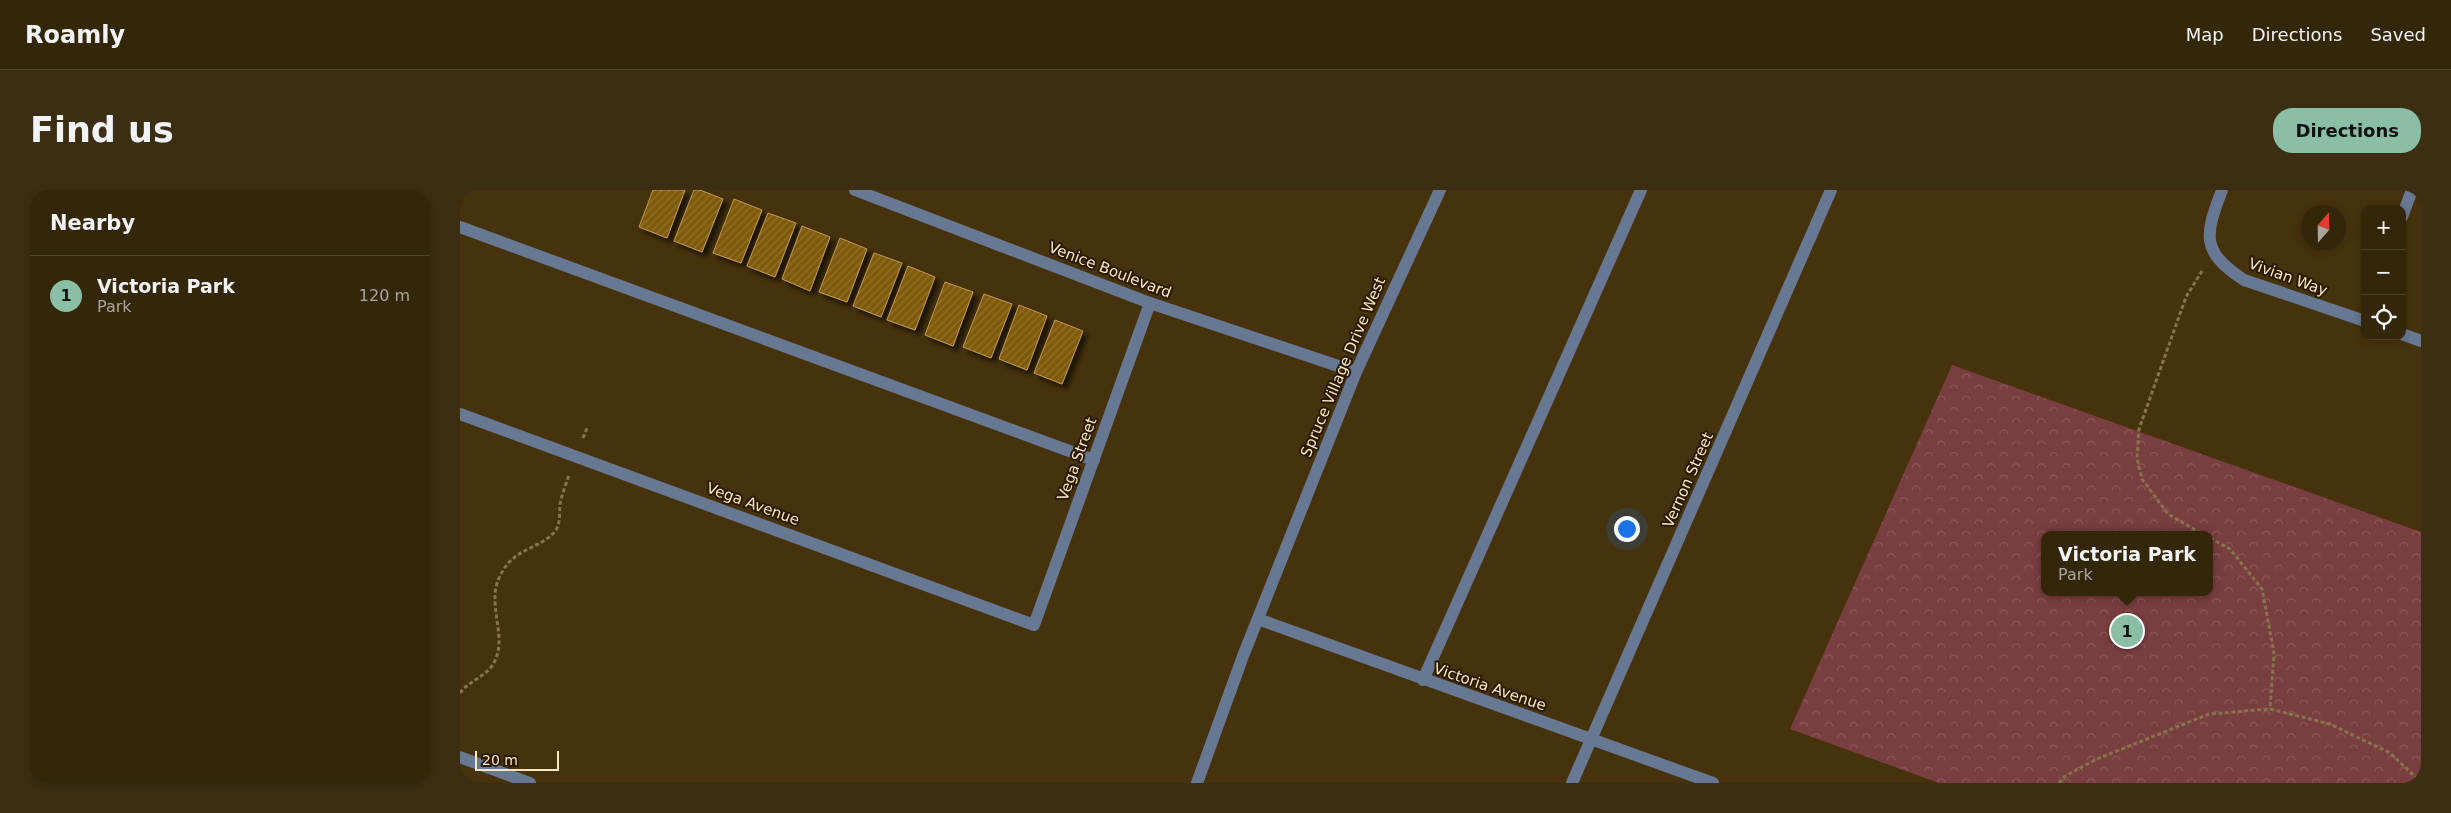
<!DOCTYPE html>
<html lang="en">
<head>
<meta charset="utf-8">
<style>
	:root { --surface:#342609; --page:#3c2e12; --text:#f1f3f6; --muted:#a9a59c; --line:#4e432a; --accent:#8abfa5 }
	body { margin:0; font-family:"DejaVu Sans",sans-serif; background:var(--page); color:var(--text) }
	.controls { position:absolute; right:15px; top:15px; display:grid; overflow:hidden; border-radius:10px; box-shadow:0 2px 8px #0003 }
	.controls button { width:45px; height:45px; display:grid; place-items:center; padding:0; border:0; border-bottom:1px solid var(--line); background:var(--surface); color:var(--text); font:25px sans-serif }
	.compass { position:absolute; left:1841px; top:15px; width:45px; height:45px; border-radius:50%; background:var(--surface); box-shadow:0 2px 8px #0003; rotate:20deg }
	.scale { position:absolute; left:15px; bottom:12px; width:84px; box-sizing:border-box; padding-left:5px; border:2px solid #fae5c3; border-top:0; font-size:14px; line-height:18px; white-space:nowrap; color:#fae5c3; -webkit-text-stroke:4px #291a00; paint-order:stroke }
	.you { position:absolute; left:1166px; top:338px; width:18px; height:18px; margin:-12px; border:4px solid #fff; border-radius:50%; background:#1a73e8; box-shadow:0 0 0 8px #1a73e833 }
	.badge { display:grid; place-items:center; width:32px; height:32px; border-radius:50%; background:var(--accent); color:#111; font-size:16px; font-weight:700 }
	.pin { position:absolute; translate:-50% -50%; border:2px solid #fff; box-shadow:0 1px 5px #0006 }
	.popup { position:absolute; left:1581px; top:341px; width:172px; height:65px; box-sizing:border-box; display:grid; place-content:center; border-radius:10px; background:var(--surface); filter:drop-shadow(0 1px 4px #0005); font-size:16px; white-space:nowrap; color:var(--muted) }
	.popup b { font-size:19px; color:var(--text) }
	.popup::after { content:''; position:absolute; left:50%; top:100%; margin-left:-10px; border:10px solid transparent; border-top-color:var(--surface) }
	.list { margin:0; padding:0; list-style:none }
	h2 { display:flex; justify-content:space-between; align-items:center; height:65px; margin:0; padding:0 20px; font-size:21px }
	h2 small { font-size:16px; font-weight:400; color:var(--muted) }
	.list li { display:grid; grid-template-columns:32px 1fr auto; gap:15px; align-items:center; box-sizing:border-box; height:80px; padding:0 20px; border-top:1px solid var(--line) }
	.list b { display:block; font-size:19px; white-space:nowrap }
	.list p { margin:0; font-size:16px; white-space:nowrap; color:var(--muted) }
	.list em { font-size:16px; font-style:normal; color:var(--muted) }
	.icon { flex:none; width:28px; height:28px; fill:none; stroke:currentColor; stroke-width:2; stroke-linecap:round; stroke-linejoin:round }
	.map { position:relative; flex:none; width:1961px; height:593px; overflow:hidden; border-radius:20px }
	header { display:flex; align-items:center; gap:30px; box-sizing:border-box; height:70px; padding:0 25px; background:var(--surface); border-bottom:1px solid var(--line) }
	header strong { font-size:24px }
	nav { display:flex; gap:28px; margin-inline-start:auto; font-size:18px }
	.intro { display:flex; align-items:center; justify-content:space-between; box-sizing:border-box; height:120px; padding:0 30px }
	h1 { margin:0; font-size:35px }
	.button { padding:12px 22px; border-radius:20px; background:var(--accent); color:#111; font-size:18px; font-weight:700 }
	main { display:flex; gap:30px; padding:0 30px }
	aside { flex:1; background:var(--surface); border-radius:20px; box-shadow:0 2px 8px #0003 }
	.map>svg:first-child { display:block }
</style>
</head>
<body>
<header>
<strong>Roamly</strong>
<nav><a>Map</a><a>Directions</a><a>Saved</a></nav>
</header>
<div class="intro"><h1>Find us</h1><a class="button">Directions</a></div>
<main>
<aside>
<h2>Nearby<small></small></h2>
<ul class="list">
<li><span class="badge">1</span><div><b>Victoria Park</b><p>Park</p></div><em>120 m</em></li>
</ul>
</aside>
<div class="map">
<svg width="1961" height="593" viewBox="0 0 1961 593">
	<defs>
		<pattern id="park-crowns" width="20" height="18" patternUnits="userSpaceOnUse" patternTransform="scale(1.25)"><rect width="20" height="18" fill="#793e3f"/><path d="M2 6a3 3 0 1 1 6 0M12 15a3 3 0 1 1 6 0" fill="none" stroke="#8d5a59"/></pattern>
		<pattern id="building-hatch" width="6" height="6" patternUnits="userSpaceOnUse" patternTransform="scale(1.25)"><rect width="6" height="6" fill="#7f5a09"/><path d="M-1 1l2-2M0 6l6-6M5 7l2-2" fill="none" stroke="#92722b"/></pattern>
		<filter id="shadow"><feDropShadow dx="4.5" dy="4.5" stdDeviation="2.5" flood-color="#0009"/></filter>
	</defs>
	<rect width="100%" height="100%" fill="#46320c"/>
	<path fill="url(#park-crowns)" fill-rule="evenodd" d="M1492 175 1961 342V593H1479L1330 539ZM1584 345H1750V402H1584Z"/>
	<path fill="url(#building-hatch)" stroke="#c19955" filter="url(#shadow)" d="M193 0H225L207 48 179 37Z
		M234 0H240L263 9 242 62 214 51Z
		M274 9 302 20 281 73 253 63Z
		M308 23 336 33 315 87 287 76Z
		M342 36 370 47 350 101 322 89Z
		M380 48 407 59 387 112 359 102Z
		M414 63 442 73 421 127 393 116Z
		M448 76 475 87 455 140 427 130Z
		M485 92 513 102 493 156 465 145Z
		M524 104 552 114 531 168 503 157Z
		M559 115 587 126 567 180 539 169Z
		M595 130 623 141 602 194 574 183Z"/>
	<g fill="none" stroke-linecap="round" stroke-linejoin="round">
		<path stroke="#87734e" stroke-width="3" stroke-dasharray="4 2.5" stroke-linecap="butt" d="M1742 81 1726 107 1679 239 1677 268 1682 289 1708 324 1744 345
			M123 248 127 238
			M1750 348 1770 359 1802 399 1814 463 1810 519
			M0 503C9 491 23 488 32 476 50 449 26 417 39 388 53 356 81 360 96 340 101 332 99 322 100 314 102 304 106 294 109 285
			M1599 593 1605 586 1637 569 1749 524 1810 519 1870 534 1930 563 1961 592"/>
		<path stroke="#677892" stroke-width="12" d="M395 0 690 113 896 182
			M1762 0C1745 45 1740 61 1784 90L1905 131
			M1942 27 1952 0
			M0 37 634 270
			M1942 144 1961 151
			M0 224 574 435 690 113
			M798 429 1253 593
			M963 490 1181 0
			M0 567 70 593
			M737 593 783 466 896 182 980 0
			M1112 593 1371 0"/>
	</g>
	<g text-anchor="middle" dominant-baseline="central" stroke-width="4" stroke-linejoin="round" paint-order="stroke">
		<g font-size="15" fill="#fae5c3" stroke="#291a00">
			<text transform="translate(650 80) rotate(21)">Venice Boulevard</text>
			<text transform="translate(1828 87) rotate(20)">Vivian Way</text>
			<text transform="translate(883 177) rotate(-67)">Spruce Village Drive West</text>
			<text transform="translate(617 269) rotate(-70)">Vega Street</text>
			<text transform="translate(1228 290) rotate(-66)">Vernon Street</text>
			<text transform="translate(293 314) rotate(20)">Vega Avenue</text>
			<text transform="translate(1030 497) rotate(19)">Victoria Avenue</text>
		</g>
	</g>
</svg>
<div class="controls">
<button>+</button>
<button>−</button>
<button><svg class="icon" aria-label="locate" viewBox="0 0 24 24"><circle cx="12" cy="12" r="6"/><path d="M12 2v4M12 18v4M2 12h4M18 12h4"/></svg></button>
</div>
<svg class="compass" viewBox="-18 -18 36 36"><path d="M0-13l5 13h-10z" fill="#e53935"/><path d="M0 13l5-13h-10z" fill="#a9a59c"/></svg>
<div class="scale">20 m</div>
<div class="you"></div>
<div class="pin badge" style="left:1667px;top:441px">1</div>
<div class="popup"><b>Victoria Park</b>Park</div>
</div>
</main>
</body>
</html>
